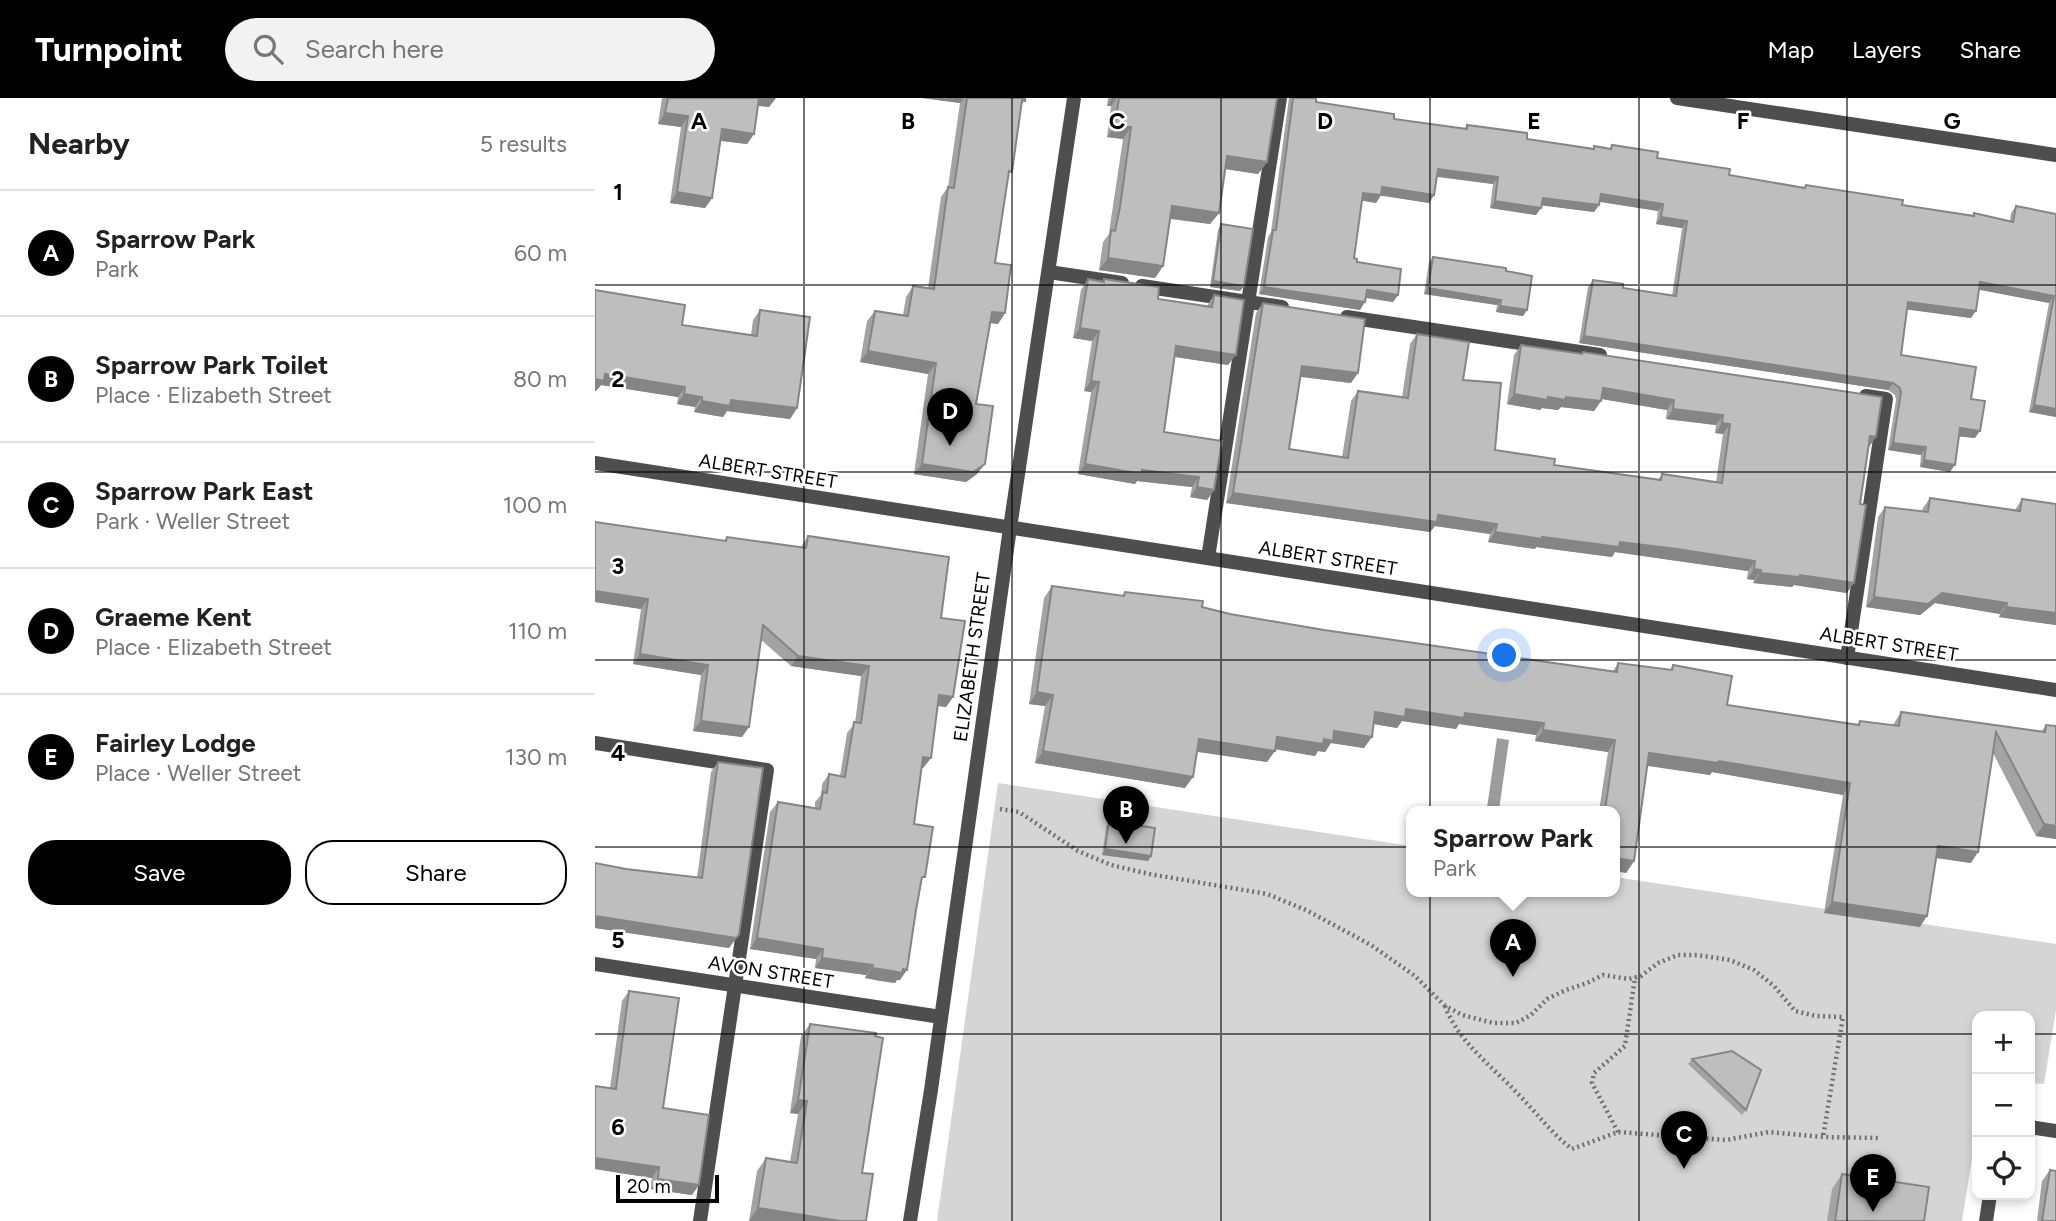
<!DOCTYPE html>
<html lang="en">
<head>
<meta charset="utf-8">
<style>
	:root { --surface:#fff; --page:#f2f2f2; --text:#222; --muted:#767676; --line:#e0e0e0; --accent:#000 }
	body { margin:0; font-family:Figtree,sans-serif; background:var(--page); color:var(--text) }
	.controls { position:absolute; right:21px; bottom:21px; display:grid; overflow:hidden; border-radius:14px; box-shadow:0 4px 10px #0003 }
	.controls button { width:63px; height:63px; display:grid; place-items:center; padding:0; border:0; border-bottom:2px solid var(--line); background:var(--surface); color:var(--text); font:35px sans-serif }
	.scale { position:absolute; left:21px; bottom:18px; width:103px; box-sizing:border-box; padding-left:7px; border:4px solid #000; border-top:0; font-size:19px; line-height:24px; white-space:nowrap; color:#000; -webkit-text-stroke:5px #fff; paint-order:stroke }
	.you { position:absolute; left:910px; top:558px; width:24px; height:24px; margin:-18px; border:5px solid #fff; border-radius:50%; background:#1a73e8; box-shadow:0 0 0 10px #1a73e833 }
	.badge { display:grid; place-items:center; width:46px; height:46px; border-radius:50%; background:var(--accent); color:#fff; font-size:23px; font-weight:700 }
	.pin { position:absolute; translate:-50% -58px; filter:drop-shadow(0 2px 4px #0008) }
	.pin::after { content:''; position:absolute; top:37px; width:24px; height:21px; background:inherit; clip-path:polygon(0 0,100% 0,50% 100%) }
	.popup { position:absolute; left:811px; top:708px; width:214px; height:91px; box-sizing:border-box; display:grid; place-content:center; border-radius:14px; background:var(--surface); filter:drop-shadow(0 2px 5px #0005); font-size:23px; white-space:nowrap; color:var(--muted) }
	.popup b { font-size:26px; color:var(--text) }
	.popup::after { content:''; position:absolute; left:50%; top:100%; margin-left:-14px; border:14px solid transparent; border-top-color:var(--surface) }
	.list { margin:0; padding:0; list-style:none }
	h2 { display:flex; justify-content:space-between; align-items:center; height:91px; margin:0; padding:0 28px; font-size:30px }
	h2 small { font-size:23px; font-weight:400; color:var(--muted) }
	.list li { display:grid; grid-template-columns:46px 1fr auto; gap:21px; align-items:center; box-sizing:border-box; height:126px; padding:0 28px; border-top:2px solid var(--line) }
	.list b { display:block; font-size:26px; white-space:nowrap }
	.list p { margin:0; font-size:23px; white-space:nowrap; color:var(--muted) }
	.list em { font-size:23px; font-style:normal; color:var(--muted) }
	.actions { display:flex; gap:14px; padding:21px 28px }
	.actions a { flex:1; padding:16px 0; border:2px solid var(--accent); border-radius:28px; text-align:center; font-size:24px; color:var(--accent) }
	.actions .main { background:var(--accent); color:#fff }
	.icon { flex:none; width:38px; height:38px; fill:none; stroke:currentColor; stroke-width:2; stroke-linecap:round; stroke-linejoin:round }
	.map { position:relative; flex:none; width:1461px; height:1123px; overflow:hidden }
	header { display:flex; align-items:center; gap:42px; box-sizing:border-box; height:98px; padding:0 35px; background:var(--accent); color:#fff }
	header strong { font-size:33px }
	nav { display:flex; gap:38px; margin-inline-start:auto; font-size:24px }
	.search { width:490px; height:63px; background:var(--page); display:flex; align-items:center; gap:18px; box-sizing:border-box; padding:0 24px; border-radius:38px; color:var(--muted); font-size:26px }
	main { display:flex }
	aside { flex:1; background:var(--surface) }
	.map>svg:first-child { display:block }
</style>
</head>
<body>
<header>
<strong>Turnpoint</strong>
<div class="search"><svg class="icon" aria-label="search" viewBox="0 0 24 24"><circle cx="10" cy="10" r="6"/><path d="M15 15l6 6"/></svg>Search here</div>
<nav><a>Map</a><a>Layers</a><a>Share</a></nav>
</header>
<main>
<aside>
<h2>Nearby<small>5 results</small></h2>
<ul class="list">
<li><span class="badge">A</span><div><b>Sparrow Park</b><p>Park</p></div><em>60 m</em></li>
<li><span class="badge">B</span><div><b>Sparrow Park Toilet</b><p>Place · Elizabeth Street</p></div><em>80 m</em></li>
<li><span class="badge">C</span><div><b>Sparrow Park East</b><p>Park · Weller Street</p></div><em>100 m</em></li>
<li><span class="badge">D</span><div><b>Graeme Kent</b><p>Place · Elizabeth Street</p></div><em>110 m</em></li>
<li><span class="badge">E</span><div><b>Fairley Lodge</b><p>Place · Weller Street</p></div><em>130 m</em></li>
</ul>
<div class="actions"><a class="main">Save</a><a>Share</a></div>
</aside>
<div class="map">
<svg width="1461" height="1123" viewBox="0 0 1461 1123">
	<rect width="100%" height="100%" fill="#fff"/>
	<path fill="#d5d5d5" d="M403 685 816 748V793H1020V779L1461 846V912L1449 986 1435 985V918H1382V1029L1367 1123H342Z"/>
	<path fill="#9c9c9c" d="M902 640 914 642 904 712 892 710Z"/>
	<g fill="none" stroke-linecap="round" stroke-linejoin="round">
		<path stroke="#707070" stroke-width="4.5" stroke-dasharray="2 3.5" stroke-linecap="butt" d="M405 711 424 714 483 753 516 767 554 776 672 796 711 812 776 847 820 878 849 907 867 917 898 925H921L936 917 952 901 971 892 992 885 1008 877 1034 881 1046 878 1063 865 1083 857H1102L1135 862 1159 872 1179 888 1200 913 1221 918 1248 919 1228 1039
			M850 908C864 945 897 968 923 996 942 1015 956 1035 977 1051L1023 1034 1131 1042 1174 1034 1228 1039 1283 1040
			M1023 1034 997 985 999 975 1030 948 1040 879"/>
		<path stroke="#4e4e4e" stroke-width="14" d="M454 174 527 185
			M547 188 687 209
			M752 219 1005 257
			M613 460 685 0
			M1252 560 1291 301 1271 298
			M0 645 172 672 105 1123"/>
		<path stroke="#4e4e4e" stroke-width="14" d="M1082 0 1461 57
			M0 365 1461 592
			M0 866 346 919
			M1435 1029 1461 1033
			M1391 1123 1395 1097"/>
		<path stroke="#4e4e4e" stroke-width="14" d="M315 1123 336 992 415 430 479 0"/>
	</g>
	<path fill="#a3a3a3" d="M67 0H181L174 9 163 8 159 36 152 46 126 43 117 100 110 110 75 105 86 29 63 26Z
		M327 0H430L427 7 413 80 400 165 410 215 403 226 395 225 381 306 382 376 371 384 319 376 333 276 265 264 272 223 280 213 308 217 311 199 318 188 333 190 346 99 353 89 365 5Z
		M513 0H682L672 64 663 76 630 71 624 115 615 126 575 120 568 168 560 180 504 172 508 144 514 136 516 121 528 41 512 39 516 8H512Z
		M694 0H721V4L799 21 869 31 872 27 932 41 997 51 999 48 1015 51 1017 47 1062 60 1134 77 1208 90 1211 87 1307 107 1378 117 1379 115 1415 123 1416 115 1421 108 1461 116V319L1434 314 1454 205 1384 191 1376 220 1312 211 1306 257 1376 301 1380 340 1364 338 1355 374 1325 369 1326 357 1293 352 1301 302 1300 297 1293 292 984 245 993 189 998 182 1028 190 1077 198 1087 130 1061 126 1063 113 1005 104 1004 107 999 114 947 107 941 117 895 110 898 86 842 79 839 97 834 105 786 97 781 105 767 102 759 160 803 197 798 204 771 200 765 212 664 196 673 139 676 134Z
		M626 126 649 188 645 193 615 189 623 132Z
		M838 159 932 212 928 218 901 214 902 207 829 196 834 164Z
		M493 181 507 183 509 181 563 201 612 208 619 197 633 267 580 259 569 334 619 392 612 402 595 399 597 389 542 383 540 386 483 376 496 294 489 293 497 243 478 240 486 192Z
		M0 192 87 227 156 237 158 222 165 212 202 310 195 321 132 313 128 319 99 314 100 309 82 306 83 299 6 287 1 293Z
		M668 205 756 285 706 279 694 351 747 359 756 303 763 293 807 299 815 246 822 236 868 282 900 352 959 367 1063 382 1067 376 1121 384 1128 336 1120 335 1121 327 1071 321 1072 312 1007 301 999 313 966 309 963 312 947 310 945 312 912 306 919 257 926 247 986 256 988 254 1274 349 1252 495 1199 487 1197 489 1158 485 1159 482 1152 481 1153 473 1075 462 1020 454 1017 459 941 449 940 451 893 444 895 436 840 428 835 434 631 405 661 215Z
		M1335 400 1420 412 1427 401 1461 527 1404 519 1405 516 1340 505 1325 517 1271 509 1283 419 1290 409 1327 413 1328 410Z
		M0 424 129 443 132 439 206 449 213 438 346 520 358 599 351 609 342 608 336 660 328 670H327L319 726 326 785 305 882H302L300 885 284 883 270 880 271 877 220 870 221 861 155 851 175 714 183 704 220 710V704L226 697 227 686 234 676 245 678 252 635 260 625 266 578 196 568 166 542 147 639 98 633 106 577 38 566 46 511 0 504Z
		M457 488 527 498 530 494 607 509 635 516 729 532 1018 573 1023 565 1075 572 1078 567 1132 607 1262 626 1265 623 1298 627 1306 614 1446 634 1451 627 1461 741 1441 738 1398 655 1376 765 1341 760 1325 829 1229 815 1248 697 1117 674 1115 677 1052 667 1039 763 1031 775 1019 713H1004L1013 654 940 643 941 637 864 626 861 631 807 623 802 630 779 626 769 650 736 645 730 654 723 653 720 658 680 651 672 664 602 653 590 690 440 665 450 608 434 606 449 500Z
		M123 664 134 850 0 830V765L31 771 102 780 116 674Z
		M514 723 556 758 553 763 507 757 511 729Z
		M34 893 68 1010 97 1097 55 1091 57 1080 0 1071V988L15 990 27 903Z
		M215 926 267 1075 154 1123 162 1073 171 1060 195 1064 203 1016 195 1015 206 938Z
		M1097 961 1151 1012 1147 1017 1093 966Z
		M1455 1072 1461 1123H1442L1447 1083Z
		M1247 1076 1329 1123H1232L1237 1091Z"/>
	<path fill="#858585" d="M162 0H181L174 9 158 7Z
		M327 0H369L365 5Z
		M517 0H522L516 8H512Z
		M70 15 93 18 86 29 63 26Z
		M520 27 536 29 528 41 512 39Z
		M127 31 159 36 152 46 120 42Z
		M632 58 672 64 663 76 624 70Z
		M843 71 903 79 898 86 838 78Z
		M787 89 839 97 834 105 782 97Z
		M82 94 117 100 110 110 75 105Z
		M768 95 786 97 781 105 763 102Z
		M1006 96 1068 106 1063 113 1001 103Z
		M948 100 1004 107 999 114 943 107Z
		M900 103 946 110 941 117 895 110Z
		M577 108 624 115 615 126 568 120Z
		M1066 119 1092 123 1087 130 1061 126Z
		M513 160 568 168 560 180 504 172Z
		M618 183 649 188 645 193 615 189Z
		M1385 184 1459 198 1454 205 1380 191Z
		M669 189 770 204 765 212 664 196Z
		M833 190 906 202 902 207 829 196Z
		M772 192 803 197 798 204 767 199Z
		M1313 204 1381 213 1376 220 1308 211Z
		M905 208 932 212 928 218 901 214Z
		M397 214 410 215 403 226 389 224Z
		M485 230 504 233 497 243 478 240Z
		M989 238 1298 285 1293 292 984 245Z
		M581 248 641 257 633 267 574 258Z
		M273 253 341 265 333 276 265 264Z
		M707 268 763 275 756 285 700 278Z
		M10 276 90 289 83 299 6 287 1 293H0V281Z
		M496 283 504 284 496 294 489 293Z
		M1008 290 1079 302 1072 312 1001 300Z
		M89 296 107 299 100 309 82 306Z
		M919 296 953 299H971L1006 303 999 313 966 309 963 312 947 310 945 312 912 306Z
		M136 302 202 310 195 321 132 313 128 319 99 314 107 303Z
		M1439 307 1461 311V319L1434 314Z
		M1078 311 1128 317 1121 327 1071 321Z
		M1127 325 1135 326 1128 336 1120 335Z
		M1365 330 1385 333 1380 340 1360 338Z
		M1275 338 1281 339 1274 349 1268 348Z
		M1298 345 1331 349 1326 357 1293 352Z
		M1329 362 1360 367 1355 374 1325 369Z
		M327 366H390L382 376 371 384 319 376Z
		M490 366 547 372 604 379 597 389 542 383 540 386 483 376Z
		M602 389 619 392 612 402 595 399Z
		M638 395 843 417 902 426 895 436 840 428 835 434 631 405Z
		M900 434 947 439 1025 444 1160 463 1153 473 1020 454 1017 459 941 449 940 451 893 444Z
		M1159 471 1166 472 1159 482 1152 481Z
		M1165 475 1205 477 1259 485 1252 495 1199 487 1197 489 1158 485Z
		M0 493 53 501 46 511 0 504Z
		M1347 495 1412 505 1405 516 1340 505 1325 517 1271 509 1279 499Z
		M1411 509 1461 515V527L1404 519Z
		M45 556 113 567 106 577 38 566Z
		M203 558 274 568 266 578 196 568Z
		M442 594 458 597 450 608 434 606Z
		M344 597 358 599 351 609 337 607Z
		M811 611 870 615 949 625 941 637 864 626 861 631 807 623 802 630 773 625 780 614Z
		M106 623 154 629 147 639 98 633Z
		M948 632 1020 642 1013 654 940 643Z
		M739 633 777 639 769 650 736 645 730 654 723 653 720 658 674 650 682 639 729 641Z
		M604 641 680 653 672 664 596 653Z
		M448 653 598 679 590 690 440 665Z
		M1054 655 1124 663 1255 685 1248 697 1117 674 1115 677 1046 667Z
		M328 659 336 660 328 670 321 669Z
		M1449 726 1461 728V741L1441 738Z
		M1343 748 1383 754 1376 765 1335 759Z
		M510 751 556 758 553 763 507 757Z
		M1019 760 1039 763 1031 775 1019 773Z
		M1237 804 1332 818 1325 829 1229 815Z
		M0 818 144 837 134 850 0 830Z
		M162 840 228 851 221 861 155 851Z
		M227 860 278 867 271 877 220 870Z
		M277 870 308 871 312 872 305 882H302L300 885 270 880Z
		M203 1002 212 1003 203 1016 195 1015Z
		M0 1060 64 1069 57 1080 0 1071Z
		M63 1081 104 1087 97 1097 55 1091Z
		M163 1110 245 1123H154Z"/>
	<path fill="#bebebe" stroke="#858585" stroke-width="2" d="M73 0H164L159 36 127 31 117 100 82 94 93 18 70 15Z
		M372 0H430V3L427 2 417 74 414 73 400 165 416 167 410 215 397 214 381 306 398 308 390 366 378 374 327 366 341 265 273 253 280 213 313 218 318 188 339 191 353 89 359 90Z
		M524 0H682L672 64 632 58 624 115 577 108 568 168 513 160 516 132 520 133 525 109 536 29 520 27Z
		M698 0H721V4L799 16V21L872 31V27L932 35V41L999 51V48L1016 51 1017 47 1063 54 1062 60 1135 71 1134 77 1210 90 1211 87 1308 102 1307 107 1379 118V115L1418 124 1421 108 1461 116V311L1439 307 1459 198 1385 184 1381 213 1313 204 1306 257 1381 269 1376 301 1390 303 1385 333 1365 330 1360 367 1329 362 1331 349 1298 345 1306 295 1305 290 1298 285 989 238 998 182 1028 186V190L1081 198 1092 123 1066 119 1068 106 1006 96 1004 107 948 100 946 110 900 103 903 79 843 71 839 97 787 89 786 97 768 95 759 160 762 161V164L806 171 803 197 772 192 770 204 669 189 678 132H681Z
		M626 126 658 131 649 188 618 183Z
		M838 159 911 170V173L937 178 932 212 905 208 906 202 833 190Z
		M493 181 509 184V181L564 189 563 201 617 209 619 197 649 202 641 257 581 248 569 334 627 343 619 392 602 389 604 379 547 372V376L490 366 504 284 496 283 504 233 485 230Z
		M0 192 90 207 87 227 162 238 165 212 215 219 202 310 136 302 135 308 107 303V299L89 296 90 289 10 276 9 283 0 281Z
		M668 205 770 221 763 275 707 268 694 351 753 360 763 293 813 300 822 236 874 244 868 282 906 285 900 352 960 361 959 367 1066 382 1067 376 1127 385 1135 326 1127 325 1128 317 1078 311 1079 302 1008 290 1006 303 971 299 970 302 953 299 952 302 919 296 926 247 987 256 988 254 1287 299 1281 339 1275 338 1265 406 1271 407 1259 485 1205 477 1204 479 1165 475 1166 472 1159 471 1160 463 1082 451 1025 444 1024 449 947 439V441L900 434 902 426 843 417 842 424 638 395Z
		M1335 400 1425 413 1427 401 1461 406V515L1411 509 1412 505 1347 495 1333 506 1279 499 1290 409 1333 414Z
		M0 424 131 443 132 439 211 450 213 438 354 459 346 520 370 523 358 599 344 597 336 660 328 659 319 726 338 729 330 779H327L321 812 312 872 308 871 307 875 291 872 277 870 278 867 227 860 228 851 162 840 183 704 225 711 228 694 232 695 234 676 250 679 259 624 266 625 274 568 203 558 168 527 154 629 106 623 113 567 45 556 53 501 0 493Z
		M457 488 529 498 530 494 608 503 607 509 635 516 729 532 1022 574 1023 565 1077 572 1078 567 1137 578 1132 607 1264 627 1265 623 1304 628 1306 614 1450 634 1451 627 1461 628V728L1449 726 1401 634 1383 754 1343 748 1332 818 1237 804 1255 685 1124 663 1123 665 1054 655 1039 763 1019 760V713H1010L1020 642 948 632 949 625 870 615 869 620 811 611 810 619 780 614 777 639 739 633 738 643 729 641 728 646 682 639 680 653 604 641 598 679 448 653 458 597 442 594Z
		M123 664 168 670 144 837 141 840 0 818V765L31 771 107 780Z
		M514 723 560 730 556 758 510 751Z
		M34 893 84 900 68 1010 114 1017 104 1087 63 1081 64 1069 0 1060V988L21 991Z
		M215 926 281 935 280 938 288 940 267 1075 278 1076 271 1123H245L163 1110 171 1060 202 1065 212 1003 203 1002Z
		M1137 953 1166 972 1151 1012 1097 961Z
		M1455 1072 1461 1073V1123H1447Z
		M1247 1076 1334 1089 1329 1123H1240Z"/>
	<path fill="none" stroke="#000" stroke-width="2" stroke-opacity="0.55" d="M209 0V1123M417 0V1123M626 0V1123M835 0V1123M1044 0V1123M1252 0V1123M0 187H1461M0 374H1461M0 562H1461M0 749H1461M0 936H1382M1435 936H1461"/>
	<g text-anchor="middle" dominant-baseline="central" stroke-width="5" stroke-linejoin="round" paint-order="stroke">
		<g font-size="19" fill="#000" stroke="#fff">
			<text transform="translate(173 373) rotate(9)">ALBERT STREET</text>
			<text transform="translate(733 460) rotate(9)">ALBERT STREET</text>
			<text transform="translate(1294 546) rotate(9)">ALBERT STREET</text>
			<text transform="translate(377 559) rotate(-82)">ELIZABETH STREET</text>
			<text transform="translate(176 874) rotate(9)">AVON STREET</text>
		</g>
	</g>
	<g font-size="23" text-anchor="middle" font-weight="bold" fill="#000" stroke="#fff" stroke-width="5" stroke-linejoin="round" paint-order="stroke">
		<text x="104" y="31">A</text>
		<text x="313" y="31">B</text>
		<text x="522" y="31">C</text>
		<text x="730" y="31">D</text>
		<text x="939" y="31">E</text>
		<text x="1148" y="31">F</text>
		<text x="1357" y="31">G</text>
		<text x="23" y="102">1</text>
		<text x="23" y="289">2</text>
		<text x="23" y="476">3</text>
		<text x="23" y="663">4</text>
		<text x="23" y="850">5</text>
		<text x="23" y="1037">6</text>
	</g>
</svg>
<div class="controls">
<button>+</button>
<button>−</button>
<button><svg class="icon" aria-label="locate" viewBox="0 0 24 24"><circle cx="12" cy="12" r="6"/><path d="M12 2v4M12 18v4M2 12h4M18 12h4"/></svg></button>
</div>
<div class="scale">20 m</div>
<div class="you"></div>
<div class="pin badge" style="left:918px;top:879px">A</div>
<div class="popup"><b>Sparrow Park</b>Park</div>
<div class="pin badge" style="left:531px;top:746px">B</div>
<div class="pin badge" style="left:1089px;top:1071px">C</div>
<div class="pin badge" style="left:355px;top:348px">D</div>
<div class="pin badge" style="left:1278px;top:1114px">E</div>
</div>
</main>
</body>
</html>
